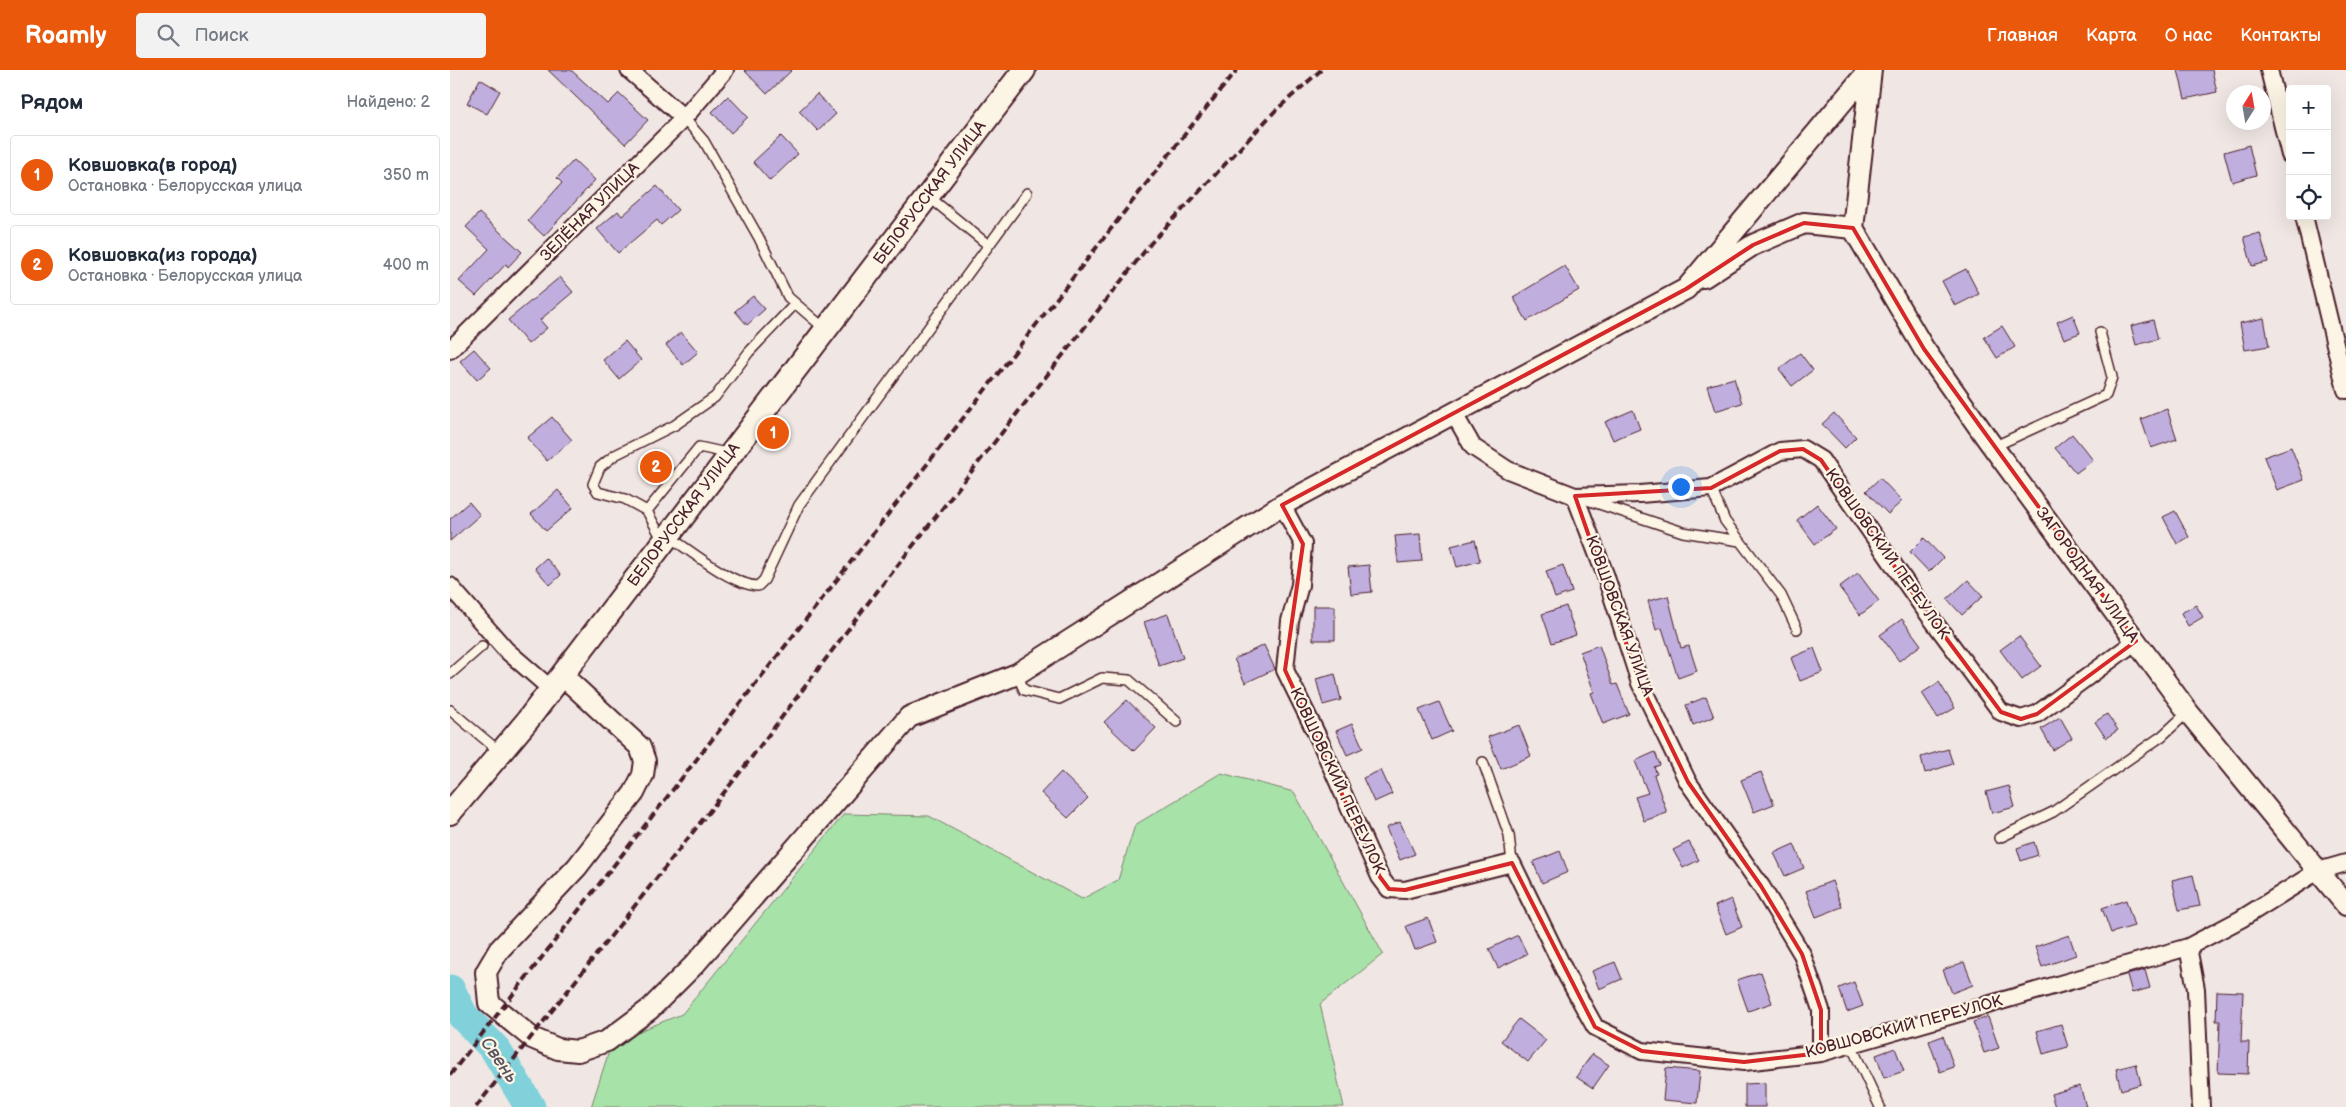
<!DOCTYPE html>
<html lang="ru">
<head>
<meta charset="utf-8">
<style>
	:root { --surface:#fff; --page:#f2f2f3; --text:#1f2937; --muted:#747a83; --line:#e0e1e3; --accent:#ea580c }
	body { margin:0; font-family:"Balsamiq Sans",sans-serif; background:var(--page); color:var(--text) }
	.controls { position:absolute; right:15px; top:15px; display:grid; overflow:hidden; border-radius:5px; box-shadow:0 5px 20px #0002 }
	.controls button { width:45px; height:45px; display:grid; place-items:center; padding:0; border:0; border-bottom:1px solid var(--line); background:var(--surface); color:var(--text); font:25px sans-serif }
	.compass { position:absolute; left:1776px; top:15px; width:45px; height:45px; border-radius:50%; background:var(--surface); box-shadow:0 5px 20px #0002; rotate:11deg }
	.you { position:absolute; left:1230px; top:416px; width:18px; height:18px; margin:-12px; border:4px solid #fff; border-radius:50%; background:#1a73e8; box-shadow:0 0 0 8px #1a73e833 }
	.badge { display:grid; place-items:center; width:32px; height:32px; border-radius:50%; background:var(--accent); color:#fff; font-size:16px; font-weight:700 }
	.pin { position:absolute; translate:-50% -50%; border:2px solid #fff; box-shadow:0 1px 5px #0006 }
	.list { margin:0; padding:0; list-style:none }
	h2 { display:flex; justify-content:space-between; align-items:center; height:65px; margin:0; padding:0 20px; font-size:21px }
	h2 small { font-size:16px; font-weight:400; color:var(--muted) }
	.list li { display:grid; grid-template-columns:32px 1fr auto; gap:15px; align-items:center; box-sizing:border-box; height:80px; margin:0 10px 10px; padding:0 10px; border:1px solid var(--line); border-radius:5px }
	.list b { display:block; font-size:19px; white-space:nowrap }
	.list p { margin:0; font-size:16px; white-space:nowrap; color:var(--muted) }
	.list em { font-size:16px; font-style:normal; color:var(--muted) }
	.icon { flex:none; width:28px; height:28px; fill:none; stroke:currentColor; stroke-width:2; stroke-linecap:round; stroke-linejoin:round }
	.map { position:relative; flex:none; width:1896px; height:1037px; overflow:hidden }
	header { display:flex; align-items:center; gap:30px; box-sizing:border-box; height:70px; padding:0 25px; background:var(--accent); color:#fff }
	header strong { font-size:24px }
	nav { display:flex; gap:28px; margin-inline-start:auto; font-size:18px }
	.search { width:350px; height:45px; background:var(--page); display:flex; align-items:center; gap:12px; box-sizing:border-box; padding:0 18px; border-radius:5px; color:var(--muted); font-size:19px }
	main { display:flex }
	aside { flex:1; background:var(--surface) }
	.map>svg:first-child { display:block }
</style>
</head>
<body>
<header>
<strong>Roamly</strong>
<div class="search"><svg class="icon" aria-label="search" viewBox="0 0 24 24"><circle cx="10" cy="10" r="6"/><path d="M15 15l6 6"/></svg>Поиск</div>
<nav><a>Главная</a><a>Карта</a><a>О нас</a><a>Контакты</a></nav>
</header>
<main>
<aside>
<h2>Рядом<small>Найдено: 2</small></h2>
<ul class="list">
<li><span class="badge">1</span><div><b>Ковшовка(в город)</b><p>Остановка · Белорусская улица</p></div><em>350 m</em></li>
<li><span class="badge">2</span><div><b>Ковшовка(из города)</b><p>Остановка · Белорусская улица</p></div><em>400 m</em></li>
</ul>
</aside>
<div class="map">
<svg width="1896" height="1037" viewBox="0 0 1896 1037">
	<rect width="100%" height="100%" fill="#f0e7e4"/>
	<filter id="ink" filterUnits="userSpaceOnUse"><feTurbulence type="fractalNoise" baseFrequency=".02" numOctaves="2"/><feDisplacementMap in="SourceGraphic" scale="10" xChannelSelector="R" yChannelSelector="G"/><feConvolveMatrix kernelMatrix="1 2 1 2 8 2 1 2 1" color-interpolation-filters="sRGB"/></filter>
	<g filter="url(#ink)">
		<path fill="#a7e3a9" stroke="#78816a" d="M771 703 844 722 933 884 870 934 894 1037H141L162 972 232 944 394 744 479 746 632 829 668 810 685 755Z"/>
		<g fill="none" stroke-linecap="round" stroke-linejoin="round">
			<path stroke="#80d1da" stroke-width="31" d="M0 920 13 946 45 979 80 1037"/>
		</g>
		<path fill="#c0aede" stroke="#4a1f2b" d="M98 0H121L158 34 169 23 198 50 175 74Z
			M294 0H342L317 24Z
			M1728 0H1762L1767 22 1735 29Z
			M30 9 50 21 37 44 17 33Z
			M367 24 386 44 368 61 349 41Z
			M278 26 298 47 281 63 262 42Z
			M331 66 348 84 320 111 303 92Z
			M1799 75 1806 105 1782 112 1774 82Z
			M124 90 145 110 94 166 78 151 112 113 107 108Z
			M207 116 228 140 211 155 207 150 168 183 147 159 168 141 172 146Z
			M29 143 72 182 58 197 56 194 26 226 9 211 39 179 16 157Z
			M1810 163 1818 192 1802 196 1794 167Z
			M1115 196 1129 220 1077 251 1063 227Z
			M1516 199 1529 224 1505 236 1492 211Z
			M110 207 123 222 90 250 97 258 78 274 58 250Z
			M303 226 315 239 297 255 285 241Z
			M1623 245 1630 263 1614 269 1607 252Z
			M1814 248 1819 276 1795 280 1790 253Z
			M1703 250 1708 269 1686 275 1681 256Z
			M1552 256 1565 277 1547 288 1534 267Z
			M231 262 248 282 233 295 216 275Z
			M175 271 191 290 169 309 153 290Z
			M24 279 41 298 27 310 10 291Z
			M1350 283 1363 300 1342 316 1329 299Z
			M1284 308 1292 333 1265 341 1257 316Z
			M1717 339 1727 369 1701 378 1691 349Z
			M1183 340 1190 359 1163 370 1155 352Z
			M1384 343 1406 367 1395 378 1372 354Z
			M102 347 122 370 97 391 77 368Z
			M1622 364 1643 390 1626 403 1605 378Z
			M1841 377 1854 410 1827 420 1814 387Z
			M1430 408 1452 431 1438 444 1416 421Z
			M108 420 123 438 96 461 81 444Z
			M19 432 30 445 0 471V449Z
			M1367 434 1386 459 1365 474 1347 450Z
			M1725 441 1739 467 1727 474 1713 447Z
			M970 464 972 491 948 493 945 466Z
			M1474 468 1493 488 1479 502 1460 482Z
			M1025 470 1030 491 1007 497 1001 476Z
			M96 488 111 505 100 515 85 498Z
			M919 495 922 522 901 524 898 497Z
			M1113 495 1122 522 1105 528 1096 501Z
			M1408 503 1429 531 1410 545 1389 517Z
			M1518 510 1533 526 1512 545 1497 529Z
			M1218 526 1231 578 1239 576 1247 601 1228 608 1212 558 1206 560 1198 531Z
			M1746 535 1753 547 1738 556 1731 543Z
			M863 536H885V570H863Z
			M1116 536 1126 565 1102 573 1092 544Z
			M718 544 733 588 709 596 694 552Z
			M1452 549 1471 575 1449 591 1430 565Z
			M1569 566 1591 596 1572 610 1550 580Z
			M814 575 825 599 795 613 784 589Z
			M1149 575 1163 615 1167 614 1179 644 1153 654 1141 623 1144 622 1130 582Z
			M1364 578 1373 602 1350 611 1341 588Z
			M885 604 891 630 873 635 866 609Z
			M1489 612 1505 638 1488 648 1472 623Z
			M1256 627 1264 647 1243 655 1236 635Z
			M677 630 706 658 684 681 654 652Z
			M989 632 1002 661 982 670 969 640Z
			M1657 644 1668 660 1656 668 1645 652Z
			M1610 647 1622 668 1603 680 1591 659Z
			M902 654 913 678 897 685 886 661Z
			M1069 655 1081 686 1051 699 1038 667Z
			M1498 679 1503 694 1475 703 1471 687Z
			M1205 682 1210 695 1204 697 1207 704 1204 705 1217 743 1194 751 1185 727 1198 723 1185 691Z
			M931 700 942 724 924 732 913 708Z
			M611 702 638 728 618 748 591 723Z
			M1311 702 1324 734 1304 742 1291 710Z
			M1559 716 1565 737 1542 743 1536 722Z
			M950 752 965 784 950 790 936 758Z
			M1239 772 1249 790 1233 798 1223 780Z
			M1584 772 1588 785 1571 791 1567 778Z
			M1344 774 1354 798 1335 806 1324 783Z
			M1110 781 1118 802 1092 813 1083 792Z
			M1743 805 1750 836 1729 840 1722 810Z
			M1382 811 1392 837 1366 847 1356 821Z
			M1281 829 1292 857 1276 864 1265 836Z
			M1676 830 1684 856 1661 863 1652 838Z
			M978 848 987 872 965 880 956 856Z
			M1068 865 1077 884 1048 898 1039 879Z
			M1619 865 1626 885 1592 897 1585 877Z
			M1165 892 1172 909 1149 919 1142 901Z
			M1514 892 1523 915 1502 923 1493 900Z
			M1695 900 1700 918 1682 923 1677 905Z
			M1311 902 1322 933 1298 941 1287 910Z
			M1404 912 1413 936 1397 942 1389 918Z
			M1767 921 1793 922 1791 972H1799L1798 1004 1768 1003 1770 951H1766Z
			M1538 947 1549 978 1534 983 1523 952Z
			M1069 949 1096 970 1078 992 1051 971Z
			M1611 954 1618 977 1593 984 1587 961Z
			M1493 966 1504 997 1490 1002 1479 971Z
			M1445 978 1454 1001 1434 1008 1426 985Z
			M1142 984 1159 995 1143 1018 1126 1007Z
			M1686 994 1691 1014 1671 1020 1666 999Z
			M1216 998 1250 1001 1247 1033 1213 1030Z
			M1315 1013V1037H1295V1014Z
			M1630 1016 1636 1037H1605L1601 1024Z"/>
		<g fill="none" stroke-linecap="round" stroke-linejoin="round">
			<defs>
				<path id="service" d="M234 48 254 71 309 168 338 227 375 259
					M478 126 537 174
					M1543 377 1656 325 1662 307 1650 262
					M1261 418 1275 451 1331 525 1347 559
					M1137 430 1233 462 1290 471
					M197 441 175 429 148 422 143 414 150 397 165 385 225 355 265 327 299 282 344 235
					M218 466C241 481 282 515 308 516L314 510 349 435 577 123
					M213 471 197 441 249 377 281 384
					M0 604 32 576
					M567 604 574 620 609 629 652 608 679 610 727 652
					M0 640 50 682
					M1033 692 1059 765 1062 793
					M1549 768 1603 742 1712 666 1738 642
					M1401 975 1430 1037"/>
				<path id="minor" d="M179 0 234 48
					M1819 0 1840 85
					M1854 146 1896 320
					M0 280 234 48 275 0
					M1004 344 1023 377 1058 400 1125 426 1155 504 1190 613 1238 712 1311 816 1352 884 1371 940V983
					M1125 426 1190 424 1261 418 1330 381 1353 379 1371 390 1470 533 1551 642 1571 649 1587 644 1686 571
					M832 435 853 474 850 515 840 551 835 600 869 669 930 807 939 819 955 820 1062 793 1118 908 1145 957 1192 981 1294 992 1371 983 1738 877 1791 849 1868 801 1896 793
					M0 516 56 580 101 619
					M1738 877 1746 919 1751 1037"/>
				<path id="tertiary" d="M1403 158 1474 279 1538 370 1738 642 1896 835
					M1403 158 1421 0
					M1254 207 1303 175 1354 153 1403 158
					M112 605 190 677 195 691 193 705 184 723 127 797 49 880 36 902 39 933 82 968 108 979 128 981 157 971 200 939 245 894 459 647 567 604 832 435 1236 219 1419 0"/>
				<path id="secondary" d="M0 743 77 651 574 0"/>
			</defs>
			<use href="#service" stroke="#4a1f2b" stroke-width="12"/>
			<use href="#minor" stroke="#4a1f2b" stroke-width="20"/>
			<use href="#tertiary" stroke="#4a1f2b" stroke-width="24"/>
			<use href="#secondary" stroke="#4a1f2b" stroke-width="26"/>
			<use href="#service" stroke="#fcf5e5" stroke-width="9"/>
			<use href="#minor" stroke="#fcf5e5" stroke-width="16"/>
			<use href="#tertiary" stroke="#fcf5e5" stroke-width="20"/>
			<use href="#secondary" stroke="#fcf5e5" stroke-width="22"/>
			<path stroke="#4a1f2b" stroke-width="4" stroke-dasharray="8 4" stroke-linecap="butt" d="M0 1005 739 59 787 0
				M26 1037 295 696 418 533 701 173 825 41 871 0"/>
		</g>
	</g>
	<path fill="none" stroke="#d62828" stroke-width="4" stroke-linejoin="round" d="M1354 153 1403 158 1474 279 1686 571 1587 644 1571 649 1551 642 1470 533 1371 390 1353 379 1330 381 1261 418 1125 426 1190 613 1238 712 1311 816 1352 884 1371 940V983L1294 992 1192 981 1145 957 1062 793 955 820 939 819 930 807 835 600 853 474 832 435 1236 219 1303 175Z"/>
	<g text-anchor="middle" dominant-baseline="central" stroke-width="4.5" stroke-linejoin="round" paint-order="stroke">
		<g font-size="16" fill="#4a1f2b" stroke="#fcf5e5">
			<text transform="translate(480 123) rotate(-53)">БЕЛОРУССКАЯ УЛИЦА</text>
			<text transform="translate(140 142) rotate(-45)">ЗЕЛЁНАЯ УЛИЦА</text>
			<text transform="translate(234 445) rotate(-53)">БЕЛОРУССКАЯ УЛИЦА</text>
			<text transform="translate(1437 484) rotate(55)">КОВШОВСКИЙ ПЕРЕУЛОК</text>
			<text transform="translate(1637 505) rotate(54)">ЗАГОРОДНАЯ УЛИЦА</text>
			<text transform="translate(1169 546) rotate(70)">КОВШОВСКАЯ УЛИЦА</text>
			<text transform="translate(887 711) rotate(65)">КОВШОВСКИЙ ПЕРЕУЛОК</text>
			<text transform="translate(1454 957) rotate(-15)">КОВШОВСКИЙ ПЕРЕУЛОК</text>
		</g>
		<g font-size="18" font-style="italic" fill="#5a5460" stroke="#fcf5e5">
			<text transform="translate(49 990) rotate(55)">Свень</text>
		</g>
	</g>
</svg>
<div class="controls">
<button>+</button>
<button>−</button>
<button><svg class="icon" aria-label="locate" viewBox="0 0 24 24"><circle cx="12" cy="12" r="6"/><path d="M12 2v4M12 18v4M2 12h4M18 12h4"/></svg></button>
</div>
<svg class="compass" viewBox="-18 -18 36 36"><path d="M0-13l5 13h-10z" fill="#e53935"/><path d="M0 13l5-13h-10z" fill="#747a83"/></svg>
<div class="you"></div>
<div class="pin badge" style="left:323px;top:363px">1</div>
<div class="pin badge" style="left:206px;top:397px">2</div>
</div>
</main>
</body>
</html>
